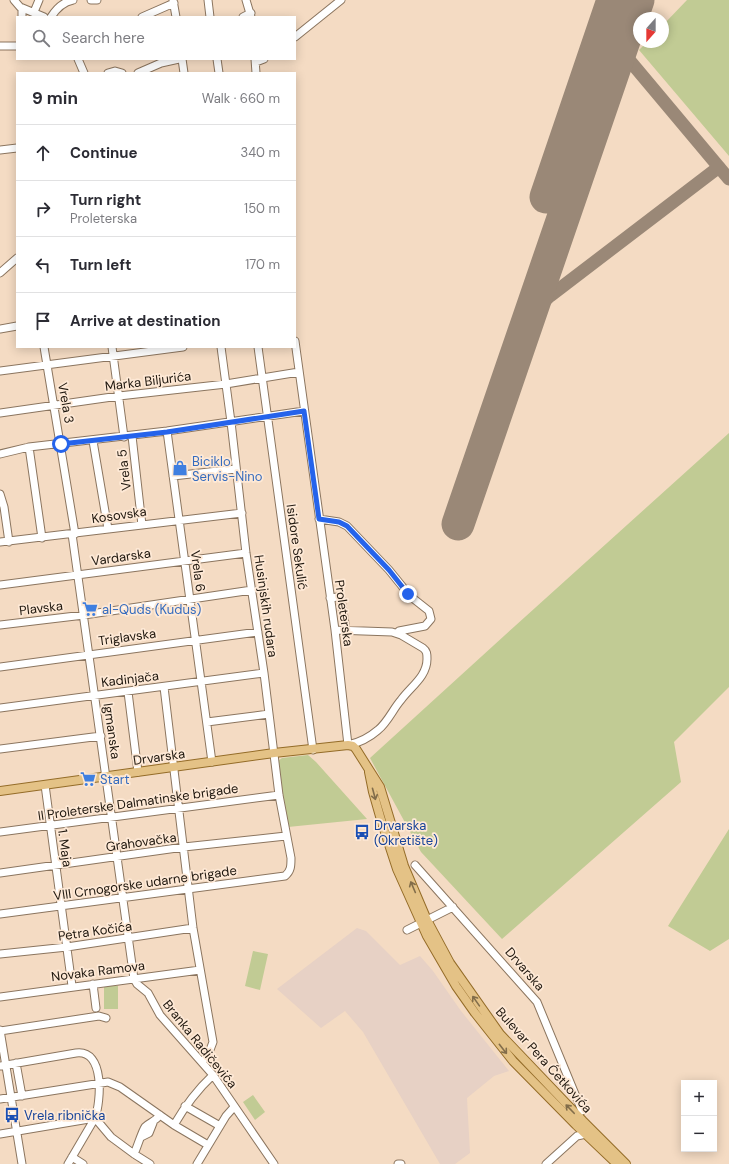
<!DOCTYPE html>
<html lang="en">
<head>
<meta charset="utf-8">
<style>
	:root { --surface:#fff; --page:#f2f2f3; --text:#2b2b33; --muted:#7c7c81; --line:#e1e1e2 }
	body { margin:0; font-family:"DM Sans",sans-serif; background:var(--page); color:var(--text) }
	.controls { position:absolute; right:12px; bottom:12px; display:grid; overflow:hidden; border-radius:0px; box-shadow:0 2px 10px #0003 }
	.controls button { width:36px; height:36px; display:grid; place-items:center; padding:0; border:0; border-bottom:1px solid var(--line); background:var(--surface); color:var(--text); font:20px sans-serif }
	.compass { position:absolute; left:633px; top:12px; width:36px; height:36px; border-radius:50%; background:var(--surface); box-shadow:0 2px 10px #0003; rotate:201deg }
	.stop { position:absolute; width:12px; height:12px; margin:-9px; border:3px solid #2563eb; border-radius:50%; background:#fff }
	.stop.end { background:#2563eb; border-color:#fff; box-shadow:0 1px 4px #0008 }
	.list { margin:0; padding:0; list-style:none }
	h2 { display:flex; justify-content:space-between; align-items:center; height:52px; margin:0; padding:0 16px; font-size:17px }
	h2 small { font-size:13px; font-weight:400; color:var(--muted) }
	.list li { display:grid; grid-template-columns:26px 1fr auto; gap:12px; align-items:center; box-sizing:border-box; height:56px; padding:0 16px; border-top:1px solid var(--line) }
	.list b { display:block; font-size:15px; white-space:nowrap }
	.list p { margin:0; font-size:13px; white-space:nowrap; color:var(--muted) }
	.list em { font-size:13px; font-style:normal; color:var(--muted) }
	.icon { flex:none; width:22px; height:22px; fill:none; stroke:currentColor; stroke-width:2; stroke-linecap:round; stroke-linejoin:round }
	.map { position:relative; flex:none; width:729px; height:1164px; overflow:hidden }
	.search { position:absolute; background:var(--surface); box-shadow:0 2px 10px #0003; left:16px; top:16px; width:280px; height:44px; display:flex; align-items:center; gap:10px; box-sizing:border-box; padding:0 14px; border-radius:0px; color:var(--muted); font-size:15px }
	.panel { position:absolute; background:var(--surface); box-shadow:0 2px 10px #0003; left:16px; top:72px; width:280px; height:276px; border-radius:0px }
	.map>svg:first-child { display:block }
</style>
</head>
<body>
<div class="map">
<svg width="729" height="1164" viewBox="0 0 729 1164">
	<rect width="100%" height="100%" fill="#f4dbc3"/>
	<path fill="#e7d1c5" d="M357 928 366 931 400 965 420 956 433 971 461 1011 509 1071 494 1076 467 1098 470 1153 455 1164H440L363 1032 345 1011 321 1028 277 989Z"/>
	<path fill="#c1cb94" d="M687 0H729V156L639 50 647 42H663V25Z
		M729 433V687L674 742 681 782 502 939 421 852 370 758 515 626Z
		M308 755 316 762 367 819 288 827 278 761 282 758Z
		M729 829V939L710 951 668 926Z
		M253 951 268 954 260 990 245 986Z
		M104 986H118V1009H104Z
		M253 1095 265 1112 255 1120 243 1102Z"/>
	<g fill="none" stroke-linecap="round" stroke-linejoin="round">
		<path stroke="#9a8877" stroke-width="13" d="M623 45 624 52 630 61
			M616 64 621 60 630 61 729 179
			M540 287 543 293 550 296
			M530 314 550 296 719 167"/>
		<path stroke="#9a8877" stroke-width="33" d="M546 197 613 0
			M458 524 638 0"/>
		<defs>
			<path id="minor" d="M14 0 20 7 44 17
				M91 0H97
				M173 0 176 17
				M208 0 210 17
				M246 0 251 17
				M34 12 39 0
				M22 17V8
				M51 17C56 9 63 2 73 0
				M142 17 174 3
				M243 17 251 13
				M295 37 341 0
				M0 46H17
				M78 59 84 73
				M182 59 184 73
				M217 59 219 73
				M255 59 256 73
				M256 62 264 59
				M108 73 115 71 122 73
				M138 73 161 63 179 59
				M0 150 17 148
				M0 273 17 258
				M0 329 17 326
				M295 341 335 630 348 745C358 743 370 737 378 730 388 722 393 709 401 700 410 687 427 677 427 659 427 654 427 651 423 648L401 635 392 632 335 630
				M44 347 75 534
				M112 347 124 437
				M258 347 313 750
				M0 371 183 347
				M0 413 119 396 226 384 299 372
				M167 431 212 762
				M132 436 142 525
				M93 441 108 529
				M29 447 42 538
				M0 454 29 447 167 431 304 411
				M173 476 236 469
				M0 494 4 507 9 542
				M319 519 339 522 347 526 389 570 410 596 429 611 431 619 425 626 399 631 397 633
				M72 534 134 979 137 984 148 993 160 1015 213 1075 274 1164
				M0 542 242 513
				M0 585 246 553
				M330 598 338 597 341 599 346 630
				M0 625 84 615 252 590
				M0 667 258 632
				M164 687 193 928 213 1042 208 1055 202 1062
				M128 692 138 772
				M0 708 264 673
				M207 722 269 714
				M0 749 101 736
				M45 785 72 986
				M0 832 279 795
				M415 865 537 1002 582 1111
				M0 873 184 847 286 836
				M0 914 285 876C291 871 291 866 291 858L279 795 264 673 246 553 231 422 221 347
				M407 930 453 907
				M0 954 67 947 193 928
				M93 984 96 1008
				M0 997 200 970
				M0 1030 22 1164
				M0 1031 99 1016 106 1018
				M16 1063 22 1096
				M0 1066 76 1053C105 1049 101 1101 95 1118L111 1137 134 1154 150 1164
				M0 1099 108 1082 120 1087 174 1125 208 1145
				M185 1106 220 1126
				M174 1125C185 1106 197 1090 213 1075
				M0 1134 95 1118
				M141 1137 149 1133 153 1123
				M134 1154C137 1148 142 1131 145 1127 150 1122 155 1122 160 1115
				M72 1157 83 1164
				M68 1164 95 1118
				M197 1164 226 1116 234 1107
				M398 1164H401
				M546 1164 577 1136 586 1134"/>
			<path id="major" d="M369 772 373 792 381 820 397 869 427 936 456 986 475 1013 513 1061 576 1125 617 1164
				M0 791 274 753 348 745 353 746 356 749 380 787 404 866 427 920 450 963 500 1034 583 1121 626 1164"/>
		</defs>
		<use href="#minor" stroke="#8b755f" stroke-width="9"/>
		<use href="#major" stroke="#946c28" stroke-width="10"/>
		<use href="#minor" stroke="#fff" stroke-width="7"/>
		<use href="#major" stroke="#e4c286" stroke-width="8"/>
	</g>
	<defs><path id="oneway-shaft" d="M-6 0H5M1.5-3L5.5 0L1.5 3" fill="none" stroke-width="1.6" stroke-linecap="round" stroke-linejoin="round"/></defs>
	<g stroke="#826d4a">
		<use href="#oneway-shaft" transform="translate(374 794) rotate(75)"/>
		<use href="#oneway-shaft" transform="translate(413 887) rotate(-113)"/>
		<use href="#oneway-shaft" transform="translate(476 1001) rotate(-125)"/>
		<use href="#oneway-shaft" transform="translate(503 1049) rotate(52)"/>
		<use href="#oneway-shaft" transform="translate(570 1109) rotate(-134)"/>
	</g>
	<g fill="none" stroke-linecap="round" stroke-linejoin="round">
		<path stroke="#2563eb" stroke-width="5" d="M61 444 167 432 304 411 319 519 339 522 347 526 389 570 408 594"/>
	</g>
	<defs>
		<symbol id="shop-bare" viewBox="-9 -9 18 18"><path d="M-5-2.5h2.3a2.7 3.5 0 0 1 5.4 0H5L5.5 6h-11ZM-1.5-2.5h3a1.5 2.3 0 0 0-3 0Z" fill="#3f7fe0" stroke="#fee9d6" stroke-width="2.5" paint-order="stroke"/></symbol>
		<symbol id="supermarket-bare" viewBox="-9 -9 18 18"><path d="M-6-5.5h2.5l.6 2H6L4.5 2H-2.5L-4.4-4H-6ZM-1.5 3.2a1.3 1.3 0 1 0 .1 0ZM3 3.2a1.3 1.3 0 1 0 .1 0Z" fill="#3f7fe0" stroke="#fee9d6" stroke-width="2.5" paint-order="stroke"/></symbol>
		<symbol id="bus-bare" viewBox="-9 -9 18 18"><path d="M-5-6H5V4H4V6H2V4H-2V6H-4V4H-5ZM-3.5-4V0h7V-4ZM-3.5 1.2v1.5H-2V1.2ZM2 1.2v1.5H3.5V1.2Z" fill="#1a4fb4" stroke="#fee9d6" stroke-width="2.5" paint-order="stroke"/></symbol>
	</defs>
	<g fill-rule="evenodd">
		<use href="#shop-bare" x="169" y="457" width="22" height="22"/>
		<use href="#supermarket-bare" x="79" y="598" width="22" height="22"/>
		<use href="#supermarket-bare" x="77" y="768" width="22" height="22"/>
		<use href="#bus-bare" x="351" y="821" width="22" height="22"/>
		<use href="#bus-bare" x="1" y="1104" width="22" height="22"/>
	</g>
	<g text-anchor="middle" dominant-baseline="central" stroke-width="3.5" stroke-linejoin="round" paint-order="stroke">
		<g font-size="13" fill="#20180f" stroke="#fee9d6">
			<text transform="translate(148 381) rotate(-7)">Marka Biljurića</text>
			<text transform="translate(66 403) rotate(80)">Vrela 3</text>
			<text transform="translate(124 470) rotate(-97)">Vrela 5</text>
			<text transform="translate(119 515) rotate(-8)">Kosovska</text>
			<text transform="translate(297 547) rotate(82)">Isidore Sekulić</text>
			<text transform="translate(121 557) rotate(-8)">Vardarska</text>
			<text transform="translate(198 571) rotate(82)">Vrela 6</text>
			<text transform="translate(266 606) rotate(82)">Husinjskih rudara</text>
			<text transform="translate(41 608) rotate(-7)">Plavska</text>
			<text transform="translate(344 613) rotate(82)">Proleterska</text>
			<text transform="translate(127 637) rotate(-8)">Triglavska</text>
			<text transform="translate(130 679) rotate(-7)">Kadinjača</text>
			<text transform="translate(112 731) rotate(82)">Igmanska</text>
			<text transform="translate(159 757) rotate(-8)">Drvarska</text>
			<text transform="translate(138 802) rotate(-8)">II Proleterske Dalmatinske brigade</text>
			<text transform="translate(141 842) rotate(-8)">Grahovačka</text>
			<text transform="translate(65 848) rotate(82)">1. Maja</text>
			<text transform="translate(145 883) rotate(-8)">VIII Crnogorske udarne brigade</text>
			<text transform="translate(95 931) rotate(-8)">Petra Kočića</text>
			<text transform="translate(525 969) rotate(49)">Drvarska</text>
			<text transform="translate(98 971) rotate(-7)">Novaka Ramova</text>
			<text transform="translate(200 1044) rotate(51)">Branka Radičevića</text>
			<text transform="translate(544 1060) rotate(48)">Bulevar Pera Ćetkovića</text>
		</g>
		<g font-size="13" fill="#366cbe" stroke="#fee9d6" text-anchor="start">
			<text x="192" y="461">Biciklo<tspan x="192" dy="15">Servis-Nino</tspan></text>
			<text x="102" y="609">al-Quds (Kudus)</text>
			<text x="100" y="779">Start</text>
		</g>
		<g font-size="13" fill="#164399" stroke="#fee9d6" text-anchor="start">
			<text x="374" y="825">Drvarska<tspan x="374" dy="15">(Okretište)</tspan></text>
			<text x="24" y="1115">Vrela ribnička</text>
		</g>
	</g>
</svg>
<div class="controls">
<button>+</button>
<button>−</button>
</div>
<svg class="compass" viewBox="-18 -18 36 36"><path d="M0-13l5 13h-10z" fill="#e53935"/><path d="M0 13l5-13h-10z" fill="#7c7c81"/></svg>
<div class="stop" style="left:61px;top:444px"></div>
<div class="stop end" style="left:408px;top:594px"></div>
<div class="search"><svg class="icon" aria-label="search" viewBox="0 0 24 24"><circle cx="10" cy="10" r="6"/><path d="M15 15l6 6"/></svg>Search here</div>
<section class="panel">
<h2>9 min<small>Walk · 660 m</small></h2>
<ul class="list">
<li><svg class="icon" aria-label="ahead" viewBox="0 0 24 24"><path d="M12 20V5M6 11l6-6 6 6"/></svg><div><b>Continue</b></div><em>340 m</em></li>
<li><svg class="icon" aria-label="right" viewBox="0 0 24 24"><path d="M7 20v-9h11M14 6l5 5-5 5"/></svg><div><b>Turn right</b><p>Proleterska</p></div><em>150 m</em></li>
<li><svg class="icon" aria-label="left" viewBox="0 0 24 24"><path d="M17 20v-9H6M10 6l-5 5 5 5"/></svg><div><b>Turn left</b></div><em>170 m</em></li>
<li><svg class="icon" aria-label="arrive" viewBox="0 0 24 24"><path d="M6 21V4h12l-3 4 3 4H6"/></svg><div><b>Arrive at destination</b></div></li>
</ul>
</section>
</div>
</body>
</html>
